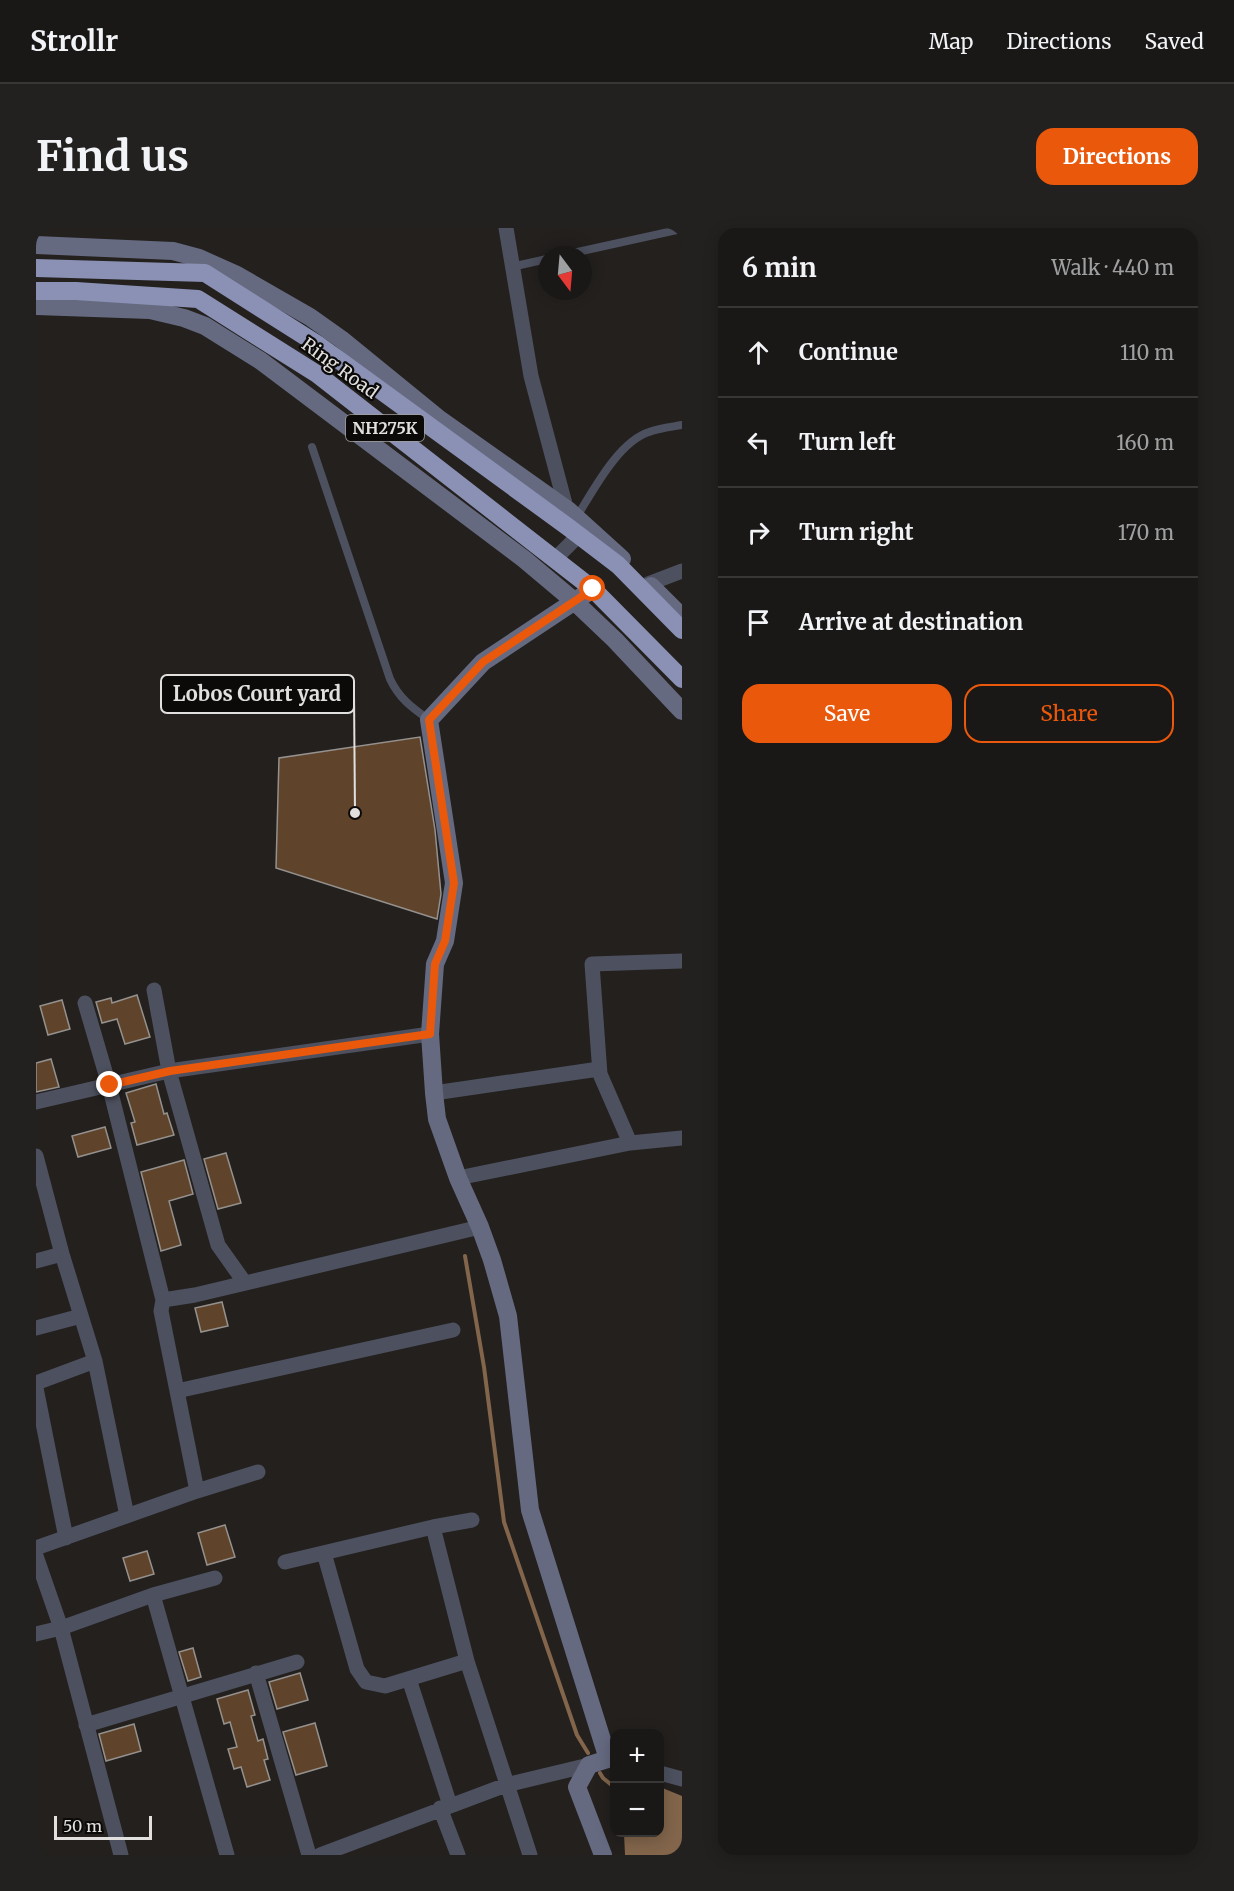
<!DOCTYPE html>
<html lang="en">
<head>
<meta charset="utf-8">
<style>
	:root { --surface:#1a1816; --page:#23211f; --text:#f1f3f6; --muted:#9fa0a1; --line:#383735; --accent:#ea580c }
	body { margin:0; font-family:Merriweather,serif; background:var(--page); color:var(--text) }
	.controls { position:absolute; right:18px; bottom:18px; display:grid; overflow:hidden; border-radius:12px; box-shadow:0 3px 15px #0003 }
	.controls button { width:54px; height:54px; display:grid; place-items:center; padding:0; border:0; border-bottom:2px solid var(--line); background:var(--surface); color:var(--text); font:30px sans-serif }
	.compass { position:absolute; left:502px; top:18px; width:54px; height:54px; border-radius:50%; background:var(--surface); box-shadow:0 3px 15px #0003; rotate:164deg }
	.scale { position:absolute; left:18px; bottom:15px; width:98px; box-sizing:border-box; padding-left:6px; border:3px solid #e2e0df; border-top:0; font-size:16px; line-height:21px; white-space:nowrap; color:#e2e0df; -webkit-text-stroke:4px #0b0a09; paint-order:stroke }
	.stop { position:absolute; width:18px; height:18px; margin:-14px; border:4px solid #ea580c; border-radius:50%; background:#fff }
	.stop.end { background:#ea580c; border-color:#fff; box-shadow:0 2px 6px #0008 }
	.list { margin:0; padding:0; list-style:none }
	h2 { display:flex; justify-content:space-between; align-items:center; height:78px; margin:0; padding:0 24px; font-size:26px }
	h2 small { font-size:20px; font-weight:400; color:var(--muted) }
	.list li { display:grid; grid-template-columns:39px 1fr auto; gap:18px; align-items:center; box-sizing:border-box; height:90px; padding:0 24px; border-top:2px solid var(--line) }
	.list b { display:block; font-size:22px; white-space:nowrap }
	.list em { font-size:20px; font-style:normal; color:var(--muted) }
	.actions { display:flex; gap:12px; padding:18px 24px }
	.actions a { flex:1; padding:14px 0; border:2px solid var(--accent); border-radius:18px; text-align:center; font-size:21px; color:var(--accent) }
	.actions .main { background:var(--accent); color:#fff }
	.icon { flex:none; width:33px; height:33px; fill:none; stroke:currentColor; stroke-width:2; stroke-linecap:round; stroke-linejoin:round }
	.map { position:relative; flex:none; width:646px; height:1627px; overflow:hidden; border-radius:18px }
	header { display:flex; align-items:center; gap:36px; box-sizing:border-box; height:84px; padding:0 30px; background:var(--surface); border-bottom:2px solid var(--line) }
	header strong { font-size:28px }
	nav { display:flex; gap:33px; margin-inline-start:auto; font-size:21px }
	.intro { display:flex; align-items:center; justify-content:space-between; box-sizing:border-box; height:144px; padding:0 36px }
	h1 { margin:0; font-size:42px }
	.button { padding:15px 27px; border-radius:18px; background:var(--accent); color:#fff; font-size:21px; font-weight:700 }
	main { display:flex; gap:36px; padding:0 36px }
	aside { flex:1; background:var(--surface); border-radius:18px; box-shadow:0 3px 15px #0003 }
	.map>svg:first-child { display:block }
</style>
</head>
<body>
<header>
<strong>Strollr</strong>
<nav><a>Map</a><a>Directions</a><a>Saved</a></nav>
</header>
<div class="intro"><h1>Find us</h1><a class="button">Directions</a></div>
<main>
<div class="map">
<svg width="646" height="1627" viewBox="0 0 646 1627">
	<rect width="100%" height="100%" fill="#23201e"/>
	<path fill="#82654b" d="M624 1559 646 1568V1627H589L588 1605 624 1604Z"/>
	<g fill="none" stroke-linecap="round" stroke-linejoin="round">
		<path stroke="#82654b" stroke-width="4" d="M429 1028 448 1139 468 1294 541 1507 552 1525
			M564 1545 567 1550 578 1559"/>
	</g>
	<path fill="#5f442b" stroke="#94918e" stroke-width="1.5" d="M384 509 399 602 405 666 401 691 240 640 243 530Z
		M101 767 114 809 89 816 81 791 66 795 60 774 75 770 76 775Z
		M26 772 34 801 12 807 4 778Z
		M15 831 23 859 0 864V835Z
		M120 856 128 886 131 885 138 907 101 917 95 895 99 894 90 865Z
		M69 899 75 920 42 929 36 908Z
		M190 925 205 975 182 981 168 931Z
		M148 932 157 966 133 973 145 1017 125 1023 105 944Z
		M186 1074 192 1098 165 1104 159 1080Z
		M189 1297 199 1329 171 1337 162 1305Z
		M111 1323 118 1346 94 1353 87 1330Z
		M157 1420 165 1449 152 1453 143 1424Z
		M264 1445 272 1472 241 1481 233 1454Z
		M212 1462 219 1487 215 1488 222 1513 227 1511 232 1531 228 1532 234 1552 211 1559 205 1539 198 1541 192 1521 201 1519 194 1494 188 1496 181 1471Z
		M279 1495 291 1538 260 1547 247 1504Z
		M98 1496 105 1523 70 1533 63 1506Z"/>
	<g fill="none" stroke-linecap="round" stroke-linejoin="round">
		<path stroke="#4d505e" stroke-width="8" d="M528 27 646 1
			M475 39 511 31
			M276 219 354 451C363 470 375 479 392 491
			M540 290C557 263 582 214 613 204 624 200 635 199 646 197"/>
		<path stroke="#4d505e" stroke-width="15" d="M470 0 495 148 532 287
			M519 331 543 307
			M612 356 646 343
			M118 762 133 843 182 1017 209 1055
			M49 775 73 857 127 1072 159 1067 444 999
			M398 865 563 841
			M0 874 133 843 394 806
			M594 915 564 846 556 736 646 733
			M0 928 26 1026 59 1133 91 1288
			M422 950 594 915 646 910
			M0 1033 26 1026
			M127 1072 125 1083 161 1263
			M0 1100 45 1088
			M0 1155 59 1133
			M0 1160 30 1310
			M141 1163 417 1102
			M397 1299 431 1433 494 1627
			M0 1320 161 1263 222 1244
			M288 1325 321 1441 330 1454 349 1458 431 1433
			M0 1328 25 1400 85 1627
			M249 1334 397 1299 436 1292
			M117 1367 191 1627
			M0 1406 25 1400 117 1367 179 1350
			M220 1445 273 1627
			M373 1451 414 1577
			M50 1497 261 1434
			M624 1545 646 1551
			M404 1580 422 1627
			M284 1627 470 1557 553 1537"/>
		<path stroke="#666a81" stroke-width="18" d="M0 17 137 23 163 30 201 47 274 89 305 111 402 190 532 282 586 331
			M0 78 114 82 148 90 169 98 225 133 488 331 538 373 579 412 646 483
			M615 358 646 389
			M557 361 447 434 393 492 418 655 409 713 399 736 394 806 398 865 401 891 422 950 444 999 456 1032 472 1088 494 1282 572 1531 553 1537 541 1559 567 1627"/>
		<path stroke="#8a91b4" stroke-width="18" d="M0 40 169 45 281 116 532 299 582 337 646 402
			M0 63H40L162 71 281 146 557 361 646 451"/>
	</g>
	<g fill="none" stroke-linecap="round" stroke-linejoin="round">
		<path stroke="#ea580c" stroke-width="8" d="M74 857 134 843 394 806 399 736 409 713 418 655 393 492 447 434 557 361"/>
	</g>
	<g text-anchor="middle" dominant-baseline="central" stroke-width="4.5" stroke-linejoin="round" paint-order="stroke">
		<rect fill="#0b0a09" stroke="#a2a09f" stroke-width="1.5" x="310" y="187" width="78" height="26" rx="4.5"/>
		<g font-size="16" font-weight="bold" fill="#e2e0df">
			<text x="349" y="200">NH275K</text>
		</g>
		<g font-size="18" fill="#e2e0df" stroke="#0b0a09">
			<text transform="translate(304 140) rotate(36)">Ring Road</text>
		</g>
	</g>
	<path fill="none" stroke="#e2e0df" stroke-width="2" d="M319 585L318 466"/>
	<circle fill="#e2e0df" stroke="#0b0a09" stroke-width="2" cx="319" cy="585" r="6"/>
	<rect fill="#0b0a09" stroke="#e2e0df" stroke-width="2" x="125" y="447" width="193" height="38" rx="6"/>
	<g font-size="20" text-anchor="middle" font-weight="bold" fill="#e2e0df">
		<text x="221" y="473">Lobos Court yard</text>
	</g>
</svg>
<div class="controls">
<button>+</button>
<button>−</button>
</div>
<svg class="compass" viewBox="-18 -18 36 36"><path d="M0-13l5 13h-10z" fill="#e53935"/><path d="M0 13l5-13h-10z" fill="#9fa0a1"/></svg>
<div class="scale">50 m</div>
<div class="stop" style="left:557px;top:361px"></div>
<div class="stop end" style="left:74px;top:857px"></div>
</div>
<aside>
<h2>6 min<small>Walk · 440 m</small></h2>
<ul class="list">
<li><svg class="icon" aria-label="ahead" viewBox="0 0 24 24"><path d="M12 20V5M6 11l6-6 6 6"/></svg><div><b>Continue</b></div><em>110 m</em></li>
<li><svg class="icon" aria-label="left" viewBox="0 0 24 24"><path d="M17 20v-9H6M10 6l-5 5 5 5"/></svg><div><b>Turn left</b></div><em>160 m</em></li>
<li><svg class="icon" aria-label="right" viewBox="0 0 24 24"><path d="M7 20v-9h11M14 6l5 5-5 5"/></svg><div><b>Turn right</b></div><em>170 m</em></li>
<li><svg class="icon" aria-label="arrive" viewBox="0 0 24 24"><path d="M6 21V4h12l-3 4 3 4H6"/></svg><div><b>Arrive at destination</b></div></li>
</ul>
<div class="actions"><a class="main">Save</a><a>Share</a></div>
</aside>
</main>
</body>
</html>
